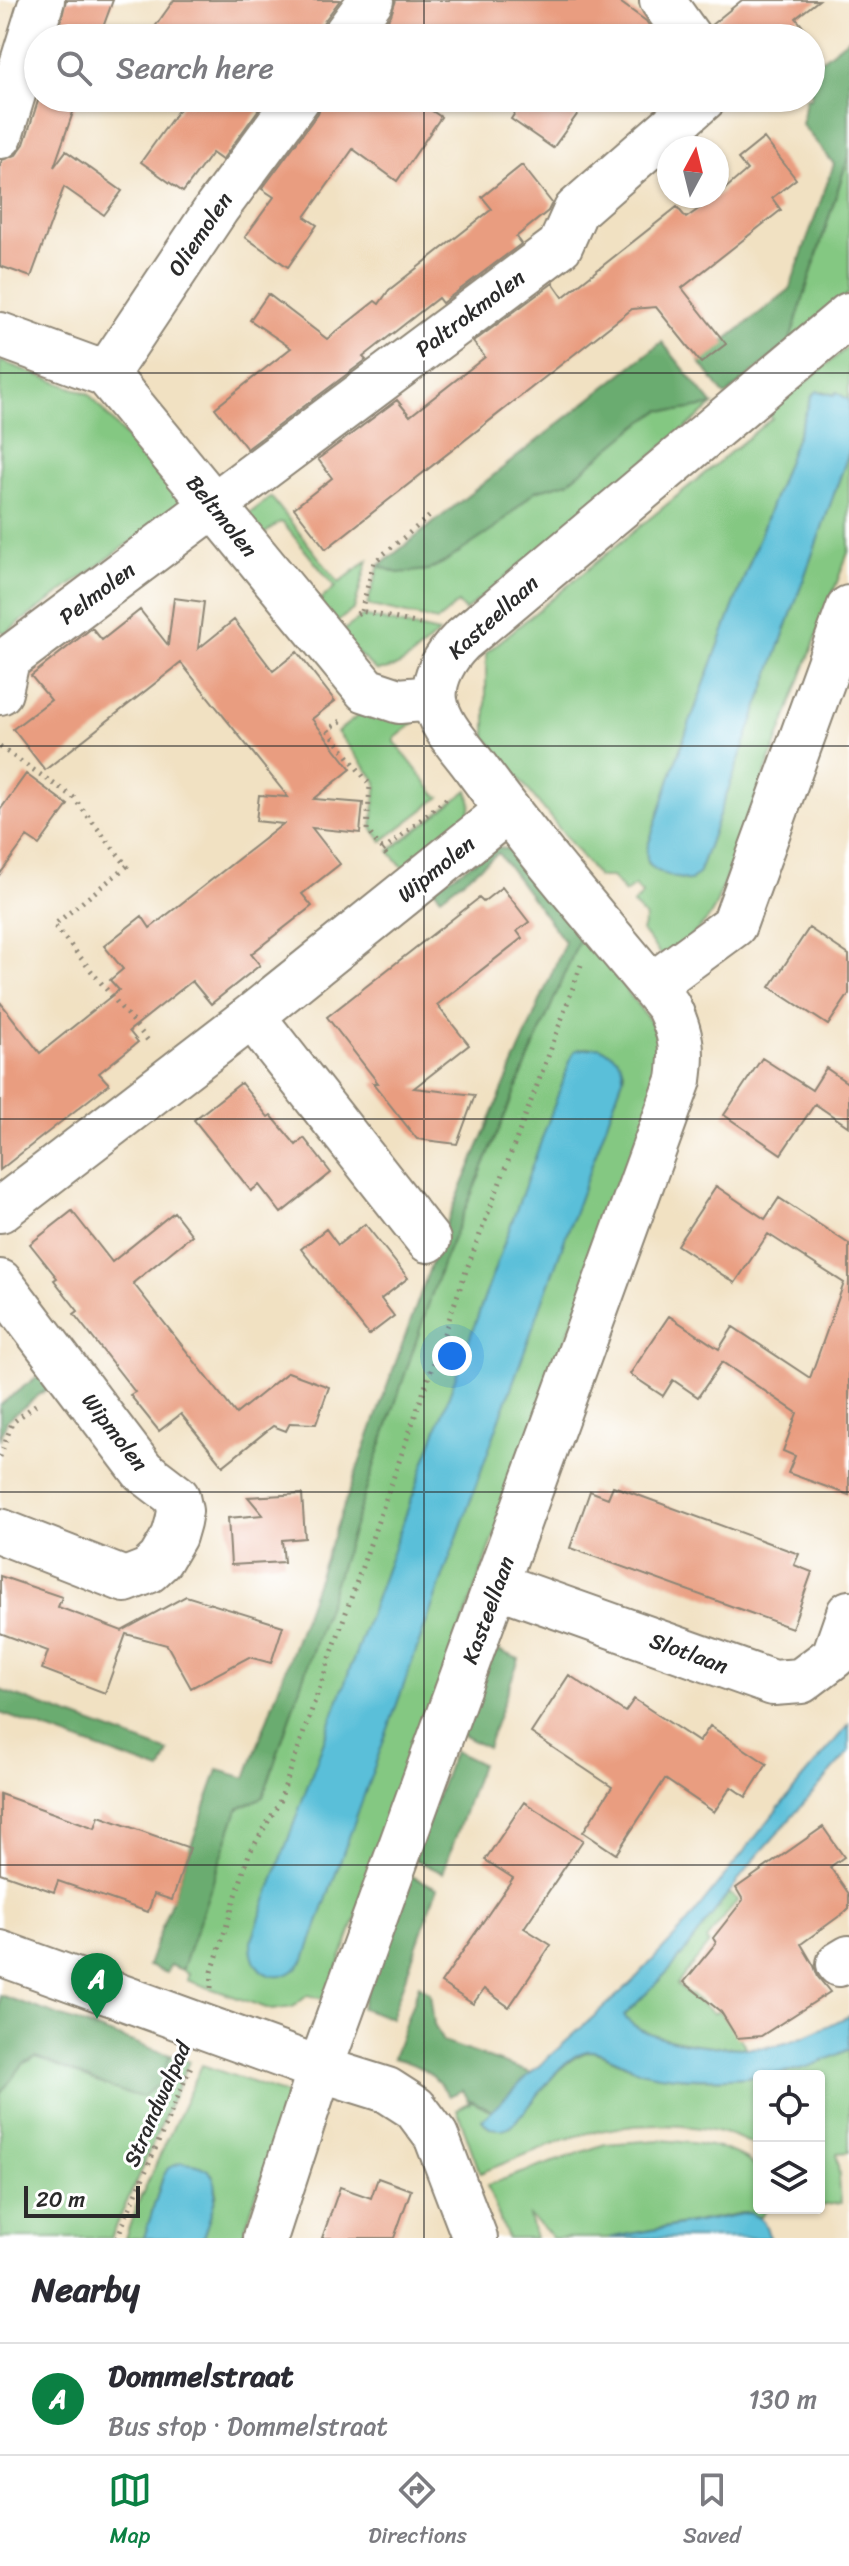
<!DOCTYPE html>
<html lang="en">
<head>
<meta charset="utf-8">
<style>
	:root { --surface:#fff; --page:#f2f2f3; --text:#2b2b33; --muted:#7c7c81; --line:#e1e1e2; --accent:#0b8043 }
	body { margin:0; font-family:Sriracha,sans-serif; background:var(--page); color:var(--text) }
	.controls { position:absolute; right:24px; bottom:24px; display:grid; overflow:hidden; border-radius:8px; box-shadow:0 2px 6px #0004 }
	.controls button { width:72px; height:72px; display:grid; place-items:center; padding:0; border:0; border-bottom:2px solid var(--line); background:var(--surface); color:var(--text); font:40px sans-serif }
	.compass { position:absolute; left:657px; top:136px; width:72px; height:72px; border-radius:50%; background:var(--surface); box-shadow:0 2px 6px #0004; rotate:7deg }
	.scale { position:absolute; left:24px; bottom:20px; width:116px; box-sizing:border-box; padding-left:8px; border:4px solid #2b2b2b; border-top:0; font-size:22px; line-height:28px; white-space:nowrap; color:#2b2b2b; -webkit-text-stroke:6px #fff; paint-order:stroke }
	.you { position:absolute; left:452px; top:1356px; width:28px; height:28px; margin:-20px; border:6px solid #fff; border-radius:50%; background:#1a73e8; box-shadow:0 0 0 12px #1a73e833 }
	.badge { display:grid; place-items:center; width:52px; height:52px; border-radius:50%; background:var(--accent); color:#fff; font-size:26px; font-weight:700 }
	.pin { position:absolute; translate:-50% -66px; filter:drop-shadow(0 2px 4px #0008) }
	.pin::after { content:''; position:absolute; top:42px; width:28px; height:24px; background:inherit; clip-path:polygon(0 0,100% 0,50% 100%) }
	.list { margin:0; padding:0; list-style:none }
	h2 { display:flex; justify-content:space-between; align-items:center; height:104px; margin:0; padding:0 32px; font-size:34px }
	h2 small { font-size:26px; font-weight:400; color:var(--muted) }
	.list li { display:grid; grid-template-columns:52px 1fr auto; gap:24px; align-items:center; box-sizing:border-box; height:112px; padding:0 32px; border-top:2px solid var(--line) }
	.list b { display:block; font-size:30px; white-space:nowrap }
	.list p { margin:0; font-size:26px; white-space:nowrap; color:var(--muted) }
	.list em { font-size:26px; font-style:normal; color:var(--muted) }
	.icon { flex:none; width:44px; height:44px; fill:none; stroke:currentColor; stroke-width:2; stroke-linecap:round; stroke-linejoin:round }
	.map { position:relative; flex:none; width:849px; height:2238px; overflow:hidden }
	.search { position:absolute; background:var(--surface); box-shadow:0 2px 6px #0004; left:24px; right:24px; top:24px; height:88px; display:flex; align-items:center; gap:20px; box-sizing:border-box; padding:0 28px; border-radius:44px; color:var(--muted); font-size:30px }
	.sheet { height:216px; background:var(--surface) }
	nav { display:flex; justify-content:space-around; align-items:center; box-sizing:border-box; height:112px; border-top:2px solid var(--line); background:var(--surface); font-size:22px; color:var(--muted) }
	nav a { display:grid; justify-items:center; gap:4px }
	nav .on { color:var(--accent) }
	.map>svg:first-child { display:block }
</style>
</head>
<body>
<div class="map">
<svg width="849" height="2238" viewBox="0 0 849 2238">
	<rect width="100%" height="100%" fill="#fff"/>
	<filter id="ink" filterUnits="userSpaceOnUse"><feTurbulence type="fractalNoise" baseFrequency=".0125" numOctaves="2"/><feDisplacementMap in="SourceGraphic" scale="16" xChannelSelector="R" yChannelSelector="G"/><feConvolveMatrix kernelMatrix="1 2 1 2 8 2 1 2 1" color-interpolation-filters="sRGB"/></filter>
	<filter id="wash" filterUnits="userSpaceOnUse"><feTurbulence type="fractalNoise" baseFrequency=".006" numOctaves="4" result="noise"/><feDisplacementMap in="SourceGraphic" scale="32" xChannelSelector="R" yChannelSelector="G"/><feGaussianBlur stdDeviation="1.8" result="paint"/><feColorMatrix in="noise" values="0 0 0 0 0 0 0 0 0 0 0 0 0 0 0 0 0 1.4 0 .05"/><feComposite in="paint" operator="in"/></filter>
	<g filter="url(#wash)">
		<rect width="100%" height="100%" fill="#f1e1c2"/>
		<path fill="#84c882" stroke="#587a56" stroke-width="2" fill-rule="evenodd" d="M849 154V293L789 343 844 171Z
			M849 346V400L837 392 835 395 823 391 812 396 680 749 647 849 648 863C662 873 673 878 691 881L698 874 849 452V550L715 907 708 919 667 963 642 931 646 918 633 904 643 895 635 886 625 893 612 877H598L486 737V653L772 418 768 413Z
			M0 361 89 394 183 504 5 633 0 630Z
			M713 405 465 611 458 603 437 621 367 605 379 566 398 573 428 570 443 563 494 529 535 491 568 482 638 425 661 410 678 411Z
			M271 497 339 583 368 560 354 609 330 627 317 603 335 587 283 523 280 522 263 535 245 517Z
			M363 616 439 633C420 648 401 673 376 670L337 635Z
			M372 705 411 718 413 724 395 738V742L436 795 440 797 382 841 372 828 377 782 337 732Z
			M468 790 471 805 466 823 407 872 389 851Z
			M582 933 653 1025 659 1043 662 1075 326 2000 308 1995 293 2007 272 2010 187 1980 189 1973 182 1970 238 1809 263 1796 442 1264ZM589 1047 624 1071 623 1078 302 1963 577 1050Z
			M729 1893 738 1900 706 1940 709 1944 677 1984 714 2014 719 2010 747 2048C716 2047 643 2042 624 2016L675 1964Z
			M849 2049V2152L837 2153 841 2203 819 2206V2076H759V2148C707 2116 623 2122 566 2139 537 2149 509 2162 480 2173L457 2109 469 2103 470 2100 492 2111 482 2120 489 2128C491 2128 500 2129 502 2129 526 2125 551 2059 591 2051 609 2055 624 2066 643 2071 685 2083 768 2080 809 2066 823 2062 836 2055 849 2049Z
			M170 2055 189 2061 111 2238H0V2094L24 2063 36 2057 69 2069 161 2083Z
			M202 2065 286 2094V2104L242 2238H203L217 2193 212 2174 163 2177 144 2238H125L137 2205Z
			M659 2140C692 2143 736 2144 759 2171V2208H768L760 2218 748 2213H742L609 2238H551L548 2232 529 2216 535 2238H507L487 2185 605 2144Z"/>
		<path fill="#6bac70" stroke="#4b6c4e" stroke-width="2" d="M849 38V154L789 343 725 396 699 361 789 290 834 164 802 125 806 98H811V68Z
			M662 342 713 405 678 411 661 410 638 425 568 482 535 491 494 529 443 563 428 570 398 573 379 566Z
			M498 847 512 850 582 933 442 1264 263 1797 238 1809 185 1962 182 1970 170 1965 167 1973 148 1966 218 1770 246 1778 442 1234 565 942 498 853 441 897 433 888Z
			M47 1369 57 1381 7 1420 0 1440V1405Z
			M492 1648 519 1659 487 1748 460 1734Z
			M0 1690 169 1752 161 1771 0 1713Z
			M454 1751 481 1764 443 1873 414 1859Z
			M409 1875 437 1888 391 2018 361 2008Z
			M419 1985 430 1993 434 2024 443 2042 531 2073 492 2111 471 2100 470 2103 463 2090 449 2096C435 2074 418 2064 393 2058Z
			M0 1995 170 2055 161 2083 142 2097C105 2089 72 2070 36 2057L24 2063 0 2094Z"/>
		<path fill="#5abfd9" stroke="#427582" stroke-width="2" d="M817 391 835 395 836 392 849 400V452L698 874 691 881C673 877 642 873 647 849L680 749 812 396Z
			M598 1047C614 1053 624 1060 623 1078L306 1956C288 1989 250 1980 251 1942L573 1053 576 1050Z
			M849 1724V1752L753 1861 675 1964 624 2016C644 2045 740 2052 773 2046 797 2042 827 2026 849 2016V2049C836 2055 823 2062 810 2066 768 2080 687 2082 644 2072 629 2068 601 2049 587 2051 553 2058 526 2125 502 2129 500 2129 491 2128 490 2128L482 2120 531 2073 632 1982 683 1928 785 1800Z
			M181 2163C234 2164 213 2205 203 2238H144L163 2177 168 2168Z
			M748 2213C762 2217 767 2224 769 2238H609Z"/>
		<g id="blocks">
			<path fill="#e99d80" d="M66 0H113L99 38H60L63 30 59 29Z
				M174 0H340L323 23 318 38H147Z
				M396 0H617L646 21 658 38H374L391 15Z
				M742 0H819L796 18 812 38H714L710 26Z
				M39 98H78L54 167 66 151 122 191 104 215 64 187 31 277 0 266V165L2 160 16 155 24 144Z
				M187 98H267L222 160 212 153 183 192 141 162Z
				M323 98H413L441 117 397 181 353 149 305 217 317 225 288 267 245 237 274 197 262 189 318 113Z
				M525 98H589L553 148 511 119Z
				M764 138 796 179 772 198 781 210 682 288 726 344 701 363 656 307 632 309 326 549 294 508 332 478 318 459 397 400 410 416 485 357 473 342 553 283 563 297 677 207 686 218 717 196 747 170 738 159Z
				M522 165 552 203 548 211 516 237 521 244 442 303 438 298 363 357 366 360 247 449 215 408 291 348 250 320 268 294 327 339 375 301 379 304 389 290 492 209 482 197Z
				M174 598 204 602 198 649 234 620 273 671 297 652 335 701 312 719 351 769 314 799 363 803 360 833 312 828 340 864 302 894 312 906 251 954 260 965 211 1004 192 981 129 1031 138 1042 99 1073 109 1084 0 1170V1002L40 1053 119 990 110 980 123 969 104 946 142 916 150 928 283 824 256 821 259 795 288 797 181 663 45 770 13 729 51 700 31 676 92 628 102 640 140 610 168 645Z
				M26 774 68 805 39 845 27 837 0 874V810Z
				M502 887 529 922 517 931 522 938 437 1005 469 1045 414 1088 475 1095 457 1144 417 1139 373 1083H378L327 1017 479 898 483 902Z
				M809 928 849 955V994L828 1025 770 987Z
				M762 1058 812 1090 826 1068 849 1084V1127L815 1104 781 1154 724 1115Z
				M241 1083 268 1117 271 1115 296 1145 304 1138 331 1173 281 1213 259 1185 251 1191 194 1120Z
				M716 1186 765 1219 779 1198 849 1244V1495L788 1473 795 1456 783 1451 797 1413 722 1362 698 1397 673 1380 663 1396 630 1374 669 1316 719 1349 733 1327 810 1378 844 1283 768 1234 735 1283 677 1245Z
				M72 1211 112 1262 174 1212 192 1235 133 1283 236 1414 288 1372 329 1387 316 1424 290 1423 286 1431 273 1426 223 1466 181 1414 159 1431 130 1395 135 1392 74 1314 78 1311 54 1280 57 1278 30 1244Z
				M365 1224 408 1278 381 1299 394 1316 369 1335 301 1249 326 1229 338 1245Z
				M613 1486 799 1554 794 1565 812 1572 792 1628 570 1548 590 1491 608 1498Z
				M302 1494 305 1538 282 1540 284 1562 231 1565 228 1518 263 1515 248 1497Z
				M0 1576 62 1597 58 1607 122 1631 186 1596 283 1626 271 1663 249 1657 191 1688 167 1645 126 1634 105 1693 42 1669 48 1651 0 1633Z
				M569 1675 625 1712 634 1699 699 1742 710 1726 767 1764 746 1797 731 1787 714 1812 665 1779 616 1854 583 1832 612 1787 531 1733Z
				M0 1794 95 1828 99 1816 190 1848 172 1900 154 1894 148 1912 58 1881 54 1892 0 1873Z
				M524 1802 583 1840 524 1928 551 1945 509 2007 484 1989 473 2004 441 1983 513 1878 485 1860Z
				M823 1827 844 1857 830 1867 849 1894V1909L801 1944 814 1966 818 1977 830 1992 761 2036 737 2038 721 2012 684 1982 716 1943 713 1938 743 1900 736 1888Z
				M378 2178 411 2190 394 2238H322L340 2187 371 2198Z"/>
		</g>
	</g>
	<g filter="url(#ink)">
		<use href="#blocks" fill-opacity="0" stroke="#8e8676" stroke-width="2"/>
		<g fill="none" stroke-linecap="round" stroke-linejoin="round">
			<defs>
				<path id="minor" d="M662 0 689 38
					M343 38 371 0
					M0 136 42 0
					M0 335 106 374 366 690 399 701 434 698
					M106 374 217 208 298 98
					M0 692 7 660 560 246 576 210 704 98
					M651 986 734 925 849 608
					M252 1016 428 1240
					M0 1210 252 1016 507 811
					M0 1282 143 1471 177 1497 180 1511 178 1522 174 1536 160 1560 148 1571 125 1580 0 1531
					M497 1585 773 1683 801 1681 834 1656 849 1613
					M0 1953 320 2069 387 2090 415 2108 436 2136 475 2238
					M839 1964 849 1958
					M265 2238 320 2069 679 1080C683 1049 682 1035 668 1006 604 928 536 850 476 768 462 748 439 726 435 701 432 678 446 656 461 641L849 315"/>
			</defs>
			<use href="#minor" stroke="#8e8676" stroke-width="48"/>
			<path stroke="#8e8676" stroke-width="5" stroke-dasharray="2 6" stroke-linecap="butt" d="M361 611 374 562 431 515
				M357 614 361 611 420 624
				M341 721 328 730 370 785 367 830 387 856
				M0 747 73 797 127 866 54 925 150 1043
				M383 851 447 798
				M0 1457 12 1423 39 1402
				M211 1988 212 1972 249 1854 279 1803 466 1271 549 1054 581 965
				M117 2238 191 2066"/>
			<use href="#minor" stroke="#fff" stroke-width="44"/>
		</g>
	</g>
	<path fill="none" stroke="#2b2b2b" stroke-width="2" stroke-opacity="0.55" d="M424 0V38M424 98V2238M0 373H849M0 746H849M0 1119H849M0 1492H849M0 1865H849"/>
	<g text-anchor="middle" dominant-baseline="central" stroke-width="6" stroke-linejoin="round" paint-order="stroke">
		<g font-size="22" fill="#2b2b2b" stroke="#fff">
			<text transform="translate(200 234) rotate(-56)">Oliemolen</text>
			<text transform="translate(470 313) rotate(-37)">Paltrokmolen</text>
			<text transform="translate(222 516) rotate(51)">Beltmolen</text>
			<text transform="translate(97 593) rotate(-37)">Pelmolen</text>
			<text transform="translate(493 617) rotate(-42)">Kasteellaan</text>
			<text transform="translate(436 869) rotate(-39)">Wipmolen</text>
			<text transform="translate(115 1432) rotate(52)">Wipmolen</text>
			<text transform="translate(488 1610) rotate(-70)">Kasteellaan</text>
			<text transform="translate(689 1653) rotate(20)">Slotlaan</text>
			<text transform="translate(157 2104) rotate(-66)">Strandwalpad</text>
		</g>
	</g>
</svg>
<div class="controls">
<button><svg class="icon" aria-label="locate" viewBox="0 0 24 24"><circle cx="12" cy="12" r="6"/><path d="M12 2v4M12 18v4M2 12h4M18 12h4"/></svg></button>
<button><svg class="icon" aria-label="layers" viewBox="0 0 24 24"><path d="M12 4l9 5-9 5-9-5zM3 14l9 5 9-5"/></svg></button>
</div>
<svg class="compass" viewBox="-18 -18 36 36"><path d="M0-13l5 13h-10z" fill="#e53935"/><path d="M0 13l5-13h-10z" fill="#7c7c81"/></svg>
<div class="scale">20 m</div>
<div class="you"></div>
<div class="pin badge" style="left:97px;top:2019px">A</div>
<div class="search"><svg class="icon" aria-label="search" viewBox="0 0 24 24"><circle cx="10" cy="10" r="6"/><path d="M15 15l6 6"/></svg>Search here</div>
</div>
<section class="sheet">
<h2>Nearby<small></small></h2>
<ul class="list">
<li><span class="badge">A</span><div><b>Dommelstraat</b><p>Bus stop · Dommelstraat</p></div><em>130 m</em></li>
</ul>
</section>
<nav>
<a class="on"><svg class="icon" aria-label="map" viewBox="0 0 24 24"><path d="M3 6l6-2 6 2 6-2v14l-6 2-6-2-6 2zM9 4v14M15 6v14"/></svg>Map</a>
<a><svg class="icon" aria-label="directions" viewBox="0 0 24 24"><path d="M12 3l9 9-9 9-9-9zM9 14v-3h6M13 9l2 2-2 2"/></svg>Directions</a>
<a><svg class="icon" aria-label="saved" viewBox="0 0 24 24"><path d="M7 4h10v16l-5-4-5 4z"/></svg>Saved</a>
</nav>
</body>
</html>
